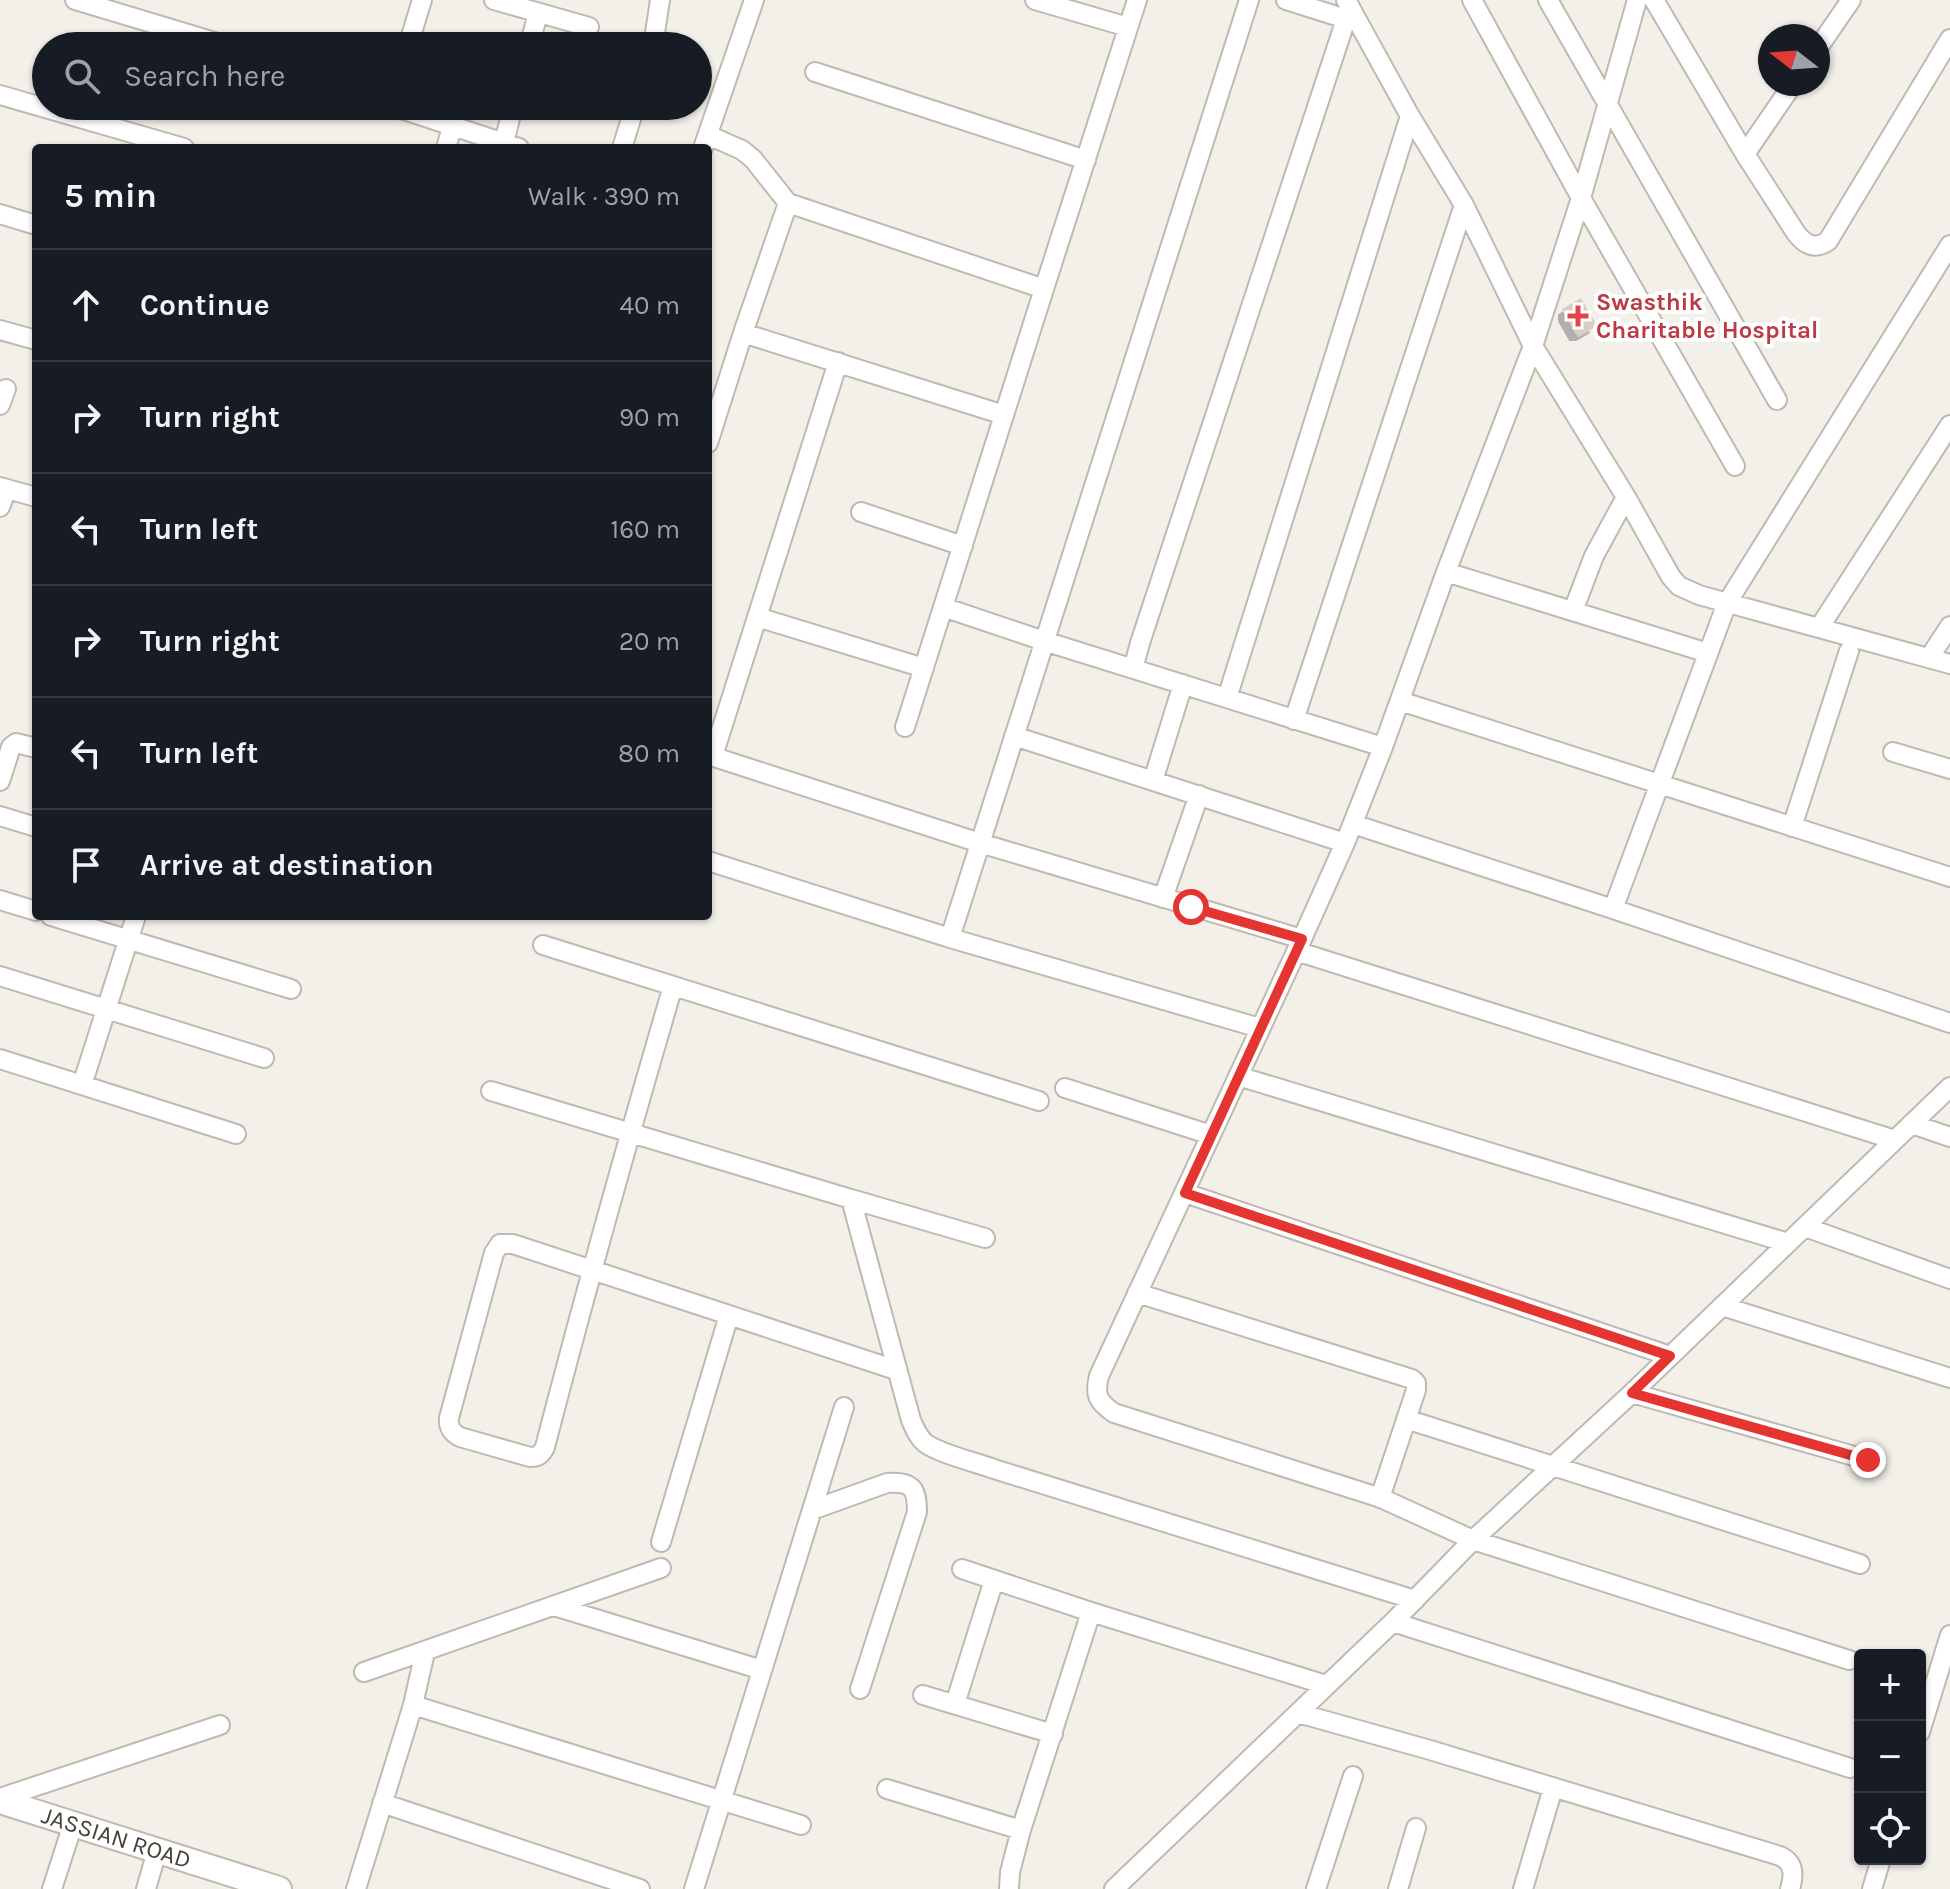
<!DOCTYPE html>
<html lang="en">
<head>
<meta charset="utf-8">
<style>
	:root { --surface:#171b24; --page:#20242c; --text:#f1f3f6; --muted:#9ea1a6; --line:#363941 }
	body { margin:0; font-family:Karla,sans-serif; background:var(--page); color:var(--text) }
	.controls { position:absolute; right:24px; bottom:24px; display:grid; overflow:hidden; border-radius:8px; box-shadow:0 2px 6px #0004 }
	.controls button { width:72px; height:72px; display:grid; place-items:center; padding:0; border:0; border-bottom:2px solid var(--line); background:var(--surface); color:var(--text); font:40px sans-serif }
	.compass { position:absolute; left:1758px; top:24px; width:72px; height:72px; border-radius:50%; background:var(--surface); box-shadow:0 2px 6px #0004; rotate:287deg }
	.stop { position:absolute; width:24px; height:24px; margin:-18px; border:6px solid #e43530; border-radius:50%; background:#fff }
	.stop.end { background:#e43530; border-color:#fff; box-shadow:0 2px 8px #0008 }
	.list { margin:0; padding:0; list-style:none }
	h2 { display:flex; justify-content:space-between; align-items:center; height:104px; margin:0; padding:0 32px; font-size:34px }
	h2 small { font-size:26px; font-weight:400; color:var(--muted) }
	.list li { display:grid; grid-template-columns:52px 1fr auto; gap:24px; align-items:center; box-sizing:border-box; height:112px; padding:0 32px; border-top:2px solid var(--line) }
	.list b { display:block; font-size:30px; white-space:nowrap }
	.list em { font-size:26px; font-style:normal; color:var(--muted) }
	.icon { flex:none; width:44px; height:44px; fill:none; stroke:currentColor; stroke-width:2; stroke-linecap:round; stroke-linejoin:round }
	.map { position:relative; flex:none; width:1950px; height:1889px; overflow:hidden }
	.search { position:absolute; background:var(--surface); box-shadow:0 2px 6px #0004; left:32px; top:32px; width:680px; height:88px; display:flex; align-items:center; gap:20px; box-sizing:border-box; padding:0 28px; border-radius:44px; color:var(--muted); font-size:30px }
	.panel { position:absolute; background:var(--surface); box-shadow:0 2px 6px #0004; left:32px; top:144px; width:680px; height:776px; border-radius:8px }
	.map>svg:first-child { display:block }
</style>
</head>
<body>
<div class="map">
<svg width="1950" height="1889" viewBox="0 0 1950 1889">
	<defs>
		<filter id="shadow"><feDropShadow dx="-7" dy="7" stdDeviation="0" flood-color="#0004"/></filter>
	</defs>
	<rect width="100%" height="100%" fill="#f3f0ea"/>
	<path fill="#d7cdc4" filter="url(#shadow)" d="M1581 298 1597 326 1578 337 1562 309Z"/>
	<g fill="none" stroke-linecap="round" stroke-linejoin="round">
		<defs>
			<path id="minor" d="M75 0 228 46
				M494 0 589 27
				M1035 0 1128 27
				M1286 0 1346 19
				M1346 0 1410 116 1464 205 1533 346 1626 497 1671 577 1679 586 1699 595 1950 664
				M1472 0 1581 198 1735 466
				M1548 0 1777 400
				M1637 0 1581 198 1533 346 1446 572 1383 747 1345 843 1302 939 1099 1376C1094 1395 1098 1402 1114 1413L1381 1498 1473 1540 1849 1660
				M1654 0 1745 154 1796 233C1805 245 1815 250 1828 241L1950 39
				M408 46 422 0
				M529 46 538 14
				M653 46 660 0
				M1818 48 1851 0
				M815 72 1086 160
				M0 95 184 148
				M392 106 504 143
				M513 106 504 143 519 148
				M708 135 742 150 753 159 788 203 743 333 708 443
				M446 148 452 127
				M622 148 635 106
				M703 148 754 0
				M1745 154 1793 84
				M788 203 1044 289
				M0 214 36 225
				M0 330 36 340
				M743 333 1004 415
				M0 405 6 389
				M0 487 7 489 0 507
				M7 489 36 497
				M861 512 963 546
				M1446 572 1708 653
				M943 607 1044 641 1383 747
				M1573 611 1594 556 1626 497
				M757 617 924 668
				M1819 628 1950 425
				M1929 658 1950 626
				M1133 669 1140 643 1350 7
				M1227 698 1410 116
				M1400 701 1950 877
				M1294 720 1464 205
				M905 727 1044 289 1137 0
				M1014 736 1345 843
				M1893 752 1950 769
				M708 755 980 843 1302 939
				M713 756 838 362
				M0 781 11 747 16 743 36 748
				M1153 781 1183 684
				M0 816 36 827
				M1353 824 1613 909 1950 1023
				M1792 827 1849 651
				M708 861 950 938 1260 1028
				M1163 898 1199 795
				M0 900 36 911
				M1613 909 1727 603 1950 245
				M51 916 291 989
				M950 938 1249 0
				M543 945 1039 1101
				M1296 951 1895 1140
				M0 976 264 1058
				M673 986C628 1139 585 1293 545 1447 541 1455 538 1457 530 1457L460 1437C451 1432 448 1427 449 1418L494 1253 500 1244H513C641 1286 768 1328 896 1370
				M0 1059 236 1134
				M1238 1076 1788 1243
				M82 1085 136 916
				M1065 1088 1211 1135
				M491 1091 851 1199 911 1420C915 1429 918 1437 925 1443 940 1454 975 1462 994 1469L1415 1600
				M1912 1124 1950 1137
				M1185 1193 1670 1356
				M851 1199 985 1238
				M1805 1227 1950 1279
				M1137 1293 1412 1379 1416 1383V1390L1380 1498
				M1722 1306 1950 1378
				M1632 1393 1868 1460
				M1406 1419 1860 1564
				M812 1510 887 1483C912 1481 917 1488 917 1512L860 1689
				M661 1542 729 1315
				M962 1569 1091 1612 1326 1685
				M554 1606 762 1670
				M1393 1622 1850 1768
				M364 1672 661 1568
				M923 1695 1053 1734
				M955 1704 994 1580
				M413 1705 801 1825
				M1298 1713 1430 1750 1780 1856C1795 1863 1794 1876 1790 1889
				M1920 1732 1950 1635
				M887 1789 1021 1830
				M0 1798 220 1725
				M382 1803 640 1889
				M52 1889 73 1824
				M146 1889 157 1851
				M356 1889 413 1705 425 1652
				M694 1889 844 1407
				M1009 1889 1010 1872 1021 1830 1091 1612
				M1114 1889 1393 1622 1473 1540 1632 1393 1950 1087
				M1316 1889 1353 1776
				M1398 1889 1416 1828
				M1523 1889 1553 1788
				M1872 1889 1881 1859"/>
			<g id="tertiary">
				<path id="s1" d="M0 1801 279 1889"/>
			</g>
		</defs>
		<use href="#minor" stroke="#c1b9b1" stroke-width="22"/>
		<use href="#tertiary" stroke="#c1b9b1" stroke-width="28"/>
		<use href="#minor" stroke="#fff" stroke-width="18"/>
		<use href="#tertiary" stroke="#fff" stroke-width="24"/>
	</g>
	<g fill="none" stroke-linecap="round" stroke-linejoin="round">
		<path stroke="#e43530" stroke-width="10" d="M1191 907 1302 939 1185 1193 1670 1356 1632 1393 1868 1460"/>
	</g>
	<path fill="#e0444e" stroke="#fff" stroke-width="3" d="M1574 304h8v8h8v8h-8v8h-8v-8h-8v-8h8z"/>
	<g text-anchor="middle" dominant-baseline="central" stroke-width="8" stroke-linejoin="round" paint-order="stroke">
		<g font-size="24" font-weight="bold" fill="#be3a42" stroke="#fff" text-anchor="start">
			<text x="1596" y="302">Swasthik<tspan x="1596" dy="28">Charitable Hospital</tspan></text>
		</g>
		<g font-size="24" fill="#474039" stroke="#fff">
			<text stroke="none"><textPath href="#s1" startOffset="122">JASSIAN ROAD</textPath></text>
		</g>
	</g>
</svg>
<div class="controls">
<button>+</button>
<button>−</button>
<button><svg class="icon" aria-label="locate" viewBox="0 0 24 24"><circle cx="12" cy="12" r="6"/><path d="M12 2v4M12 18v4M2 12h4M18 12h4"/></svg></button>
</div>
<svg class="compass" viewBox="-18 -18 36 36"><path d="M0-13l5 13h-10z" fill="#e53935"/><path d="M0 13l5-13h-10z" fill="#9ea1a6"/></svg>
<div class="stop" style="left:1191px;top:907px"></div>
<div class="stop end" style="left:1868px;top:1460px"></div>
<div class="search"><svg class="icon" aria-label="search" viewBox="0 0 24 24"><circle cx="10" cy="10" r="6"/><path d="M15 15l6 6"/></svg>Search here</div>
<section class="panel">
<h2>5 min<small>Walk · 390 m</small></h2>
<ul class="list">
<li><svg class="icon" aria-label="ahead" viewBox="0 0 24 24"><path d="M12 20V5M6 11l6-6 6 6"/></svg><div><b>Continue</b></div><em>40 m</em></li>
<li><svg class="icon" aria-label="right" viewBox="0 0 24 24"><path d="M7 20v-9h11M14 6l5 5-5 5"/></svg><div><b>Turn right</b></div><em>90 m</em></li>
<li><svg class="icon" aria-label="left" viewBox="0 0 24 24"><path d="M17 20v-9H6M10 6l-5 5 5 5"/></svg><div><b>Turn left</b></div><em>160 m</em></li>
<li><svg class="icon" aria-label="right" viewBox="0 0 24 24"><path d="M7 20v-9h11M14 6l5 5-5 5"/></svg><div><b>Turn right</b></div><em>20 m</em></li>
<li><svg class="icon" aria-label="left" viewBox="0 0 24 24"><path d="M17 20v-9H6M10 6l-5 5 5 5"/></svg><div><b>Turn left</b></div><em>80 m</em></li>
<li><svg class="icon" aria-label="arrive" viewBox="0 0 24 24"><path d="M6 21V4h12l-3 4 3 4H6"/></svg><div><b>Arrive at destination</b></div></li>
</ul>
</section>
</div>
</body>
</html>
